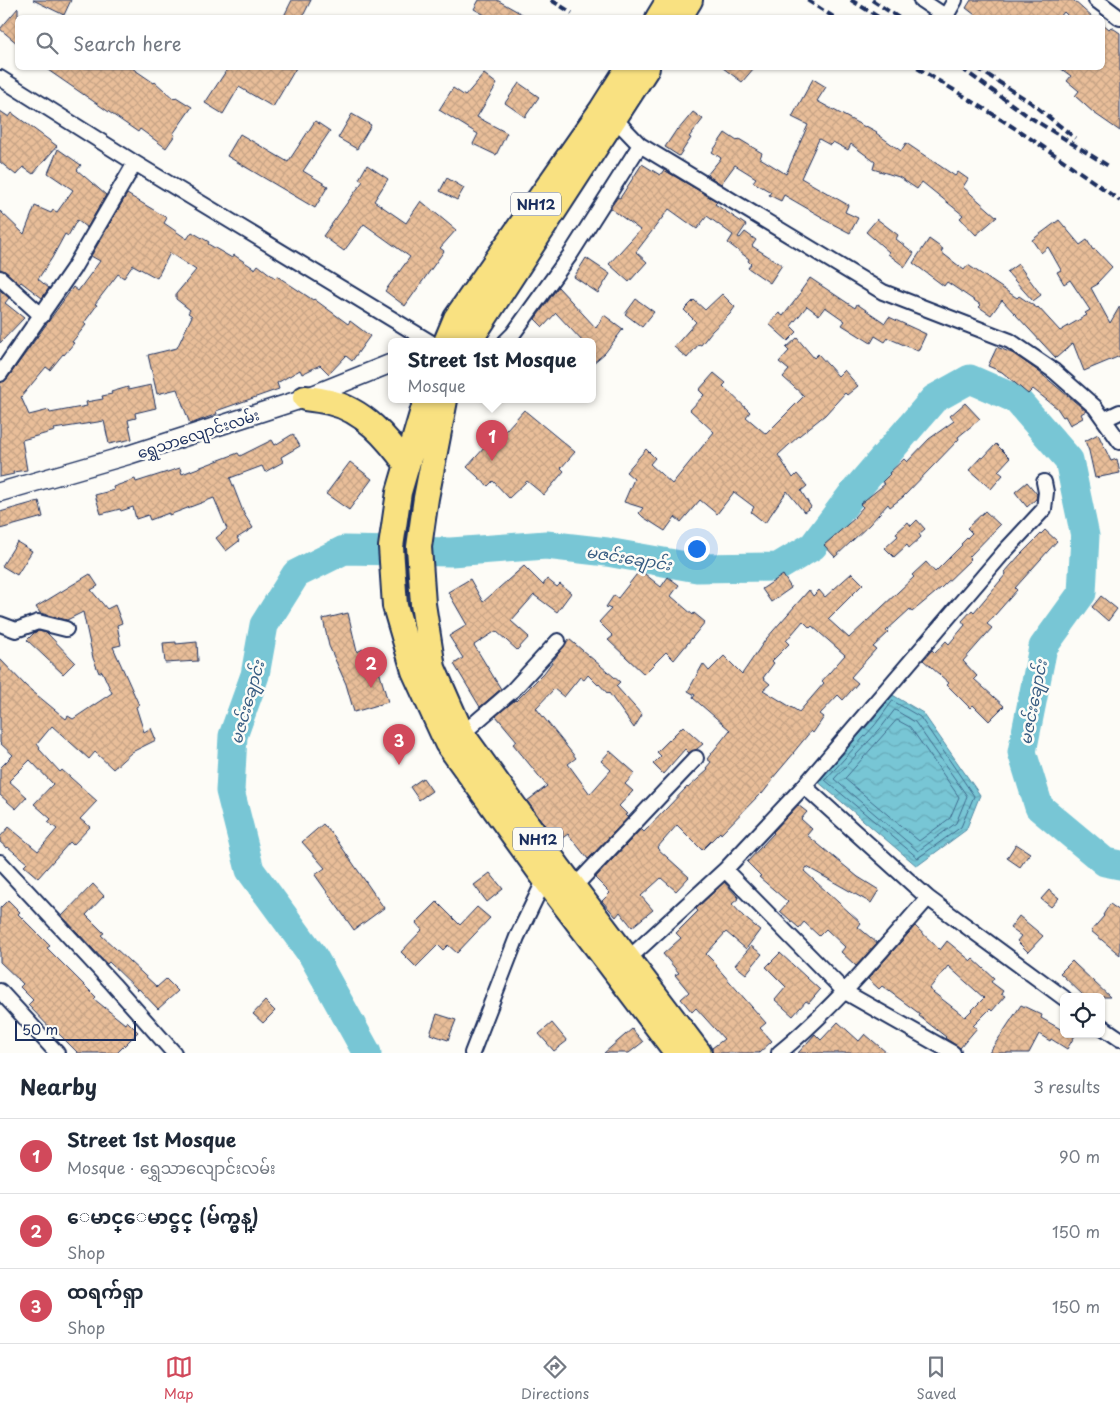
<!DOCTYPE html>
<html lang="en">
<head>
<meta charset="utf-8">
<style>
	:root { --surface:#fff; --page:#f2f2f3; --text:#1f2937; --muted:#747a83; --line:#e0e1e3; --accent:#d1495b }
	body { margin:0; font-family:"Playpen Sans","Noto Sans Myanmar",sans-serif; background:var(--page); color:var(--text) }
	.controls { position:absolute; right:15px; bottom:15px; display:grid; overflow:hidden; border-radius:8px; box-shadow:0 1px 4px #0004 }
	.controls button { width:45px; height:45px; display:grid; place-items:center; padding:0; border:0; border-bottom:1px solid var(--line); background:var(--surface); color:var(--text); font:25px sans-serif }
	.scale { position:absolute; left:15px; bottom:12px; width:121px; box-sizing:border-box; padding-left:5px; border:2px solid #1b2f5e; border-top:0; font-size:14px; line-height:18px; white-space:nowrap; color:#1b2f5e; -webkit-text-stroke:4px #fdfcf7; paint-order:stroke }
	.you { position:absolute; left:696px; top:548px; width:18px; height:18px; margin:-12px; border:4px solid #fff; border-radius:50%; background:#1a73e8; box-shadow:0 0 0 8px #1a73e833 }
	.badge { display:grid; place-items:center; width:32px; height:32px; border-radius:50%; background:var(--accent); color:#fff; font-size:16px; font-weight:700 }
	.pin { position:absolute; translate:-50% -41px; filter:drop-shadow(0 1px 2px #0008) }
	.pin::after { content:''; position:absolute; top:26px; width:18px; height:15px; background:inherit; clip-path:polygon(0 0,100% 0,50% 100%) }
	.popup { position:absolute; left:388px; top:338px; width:208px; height:65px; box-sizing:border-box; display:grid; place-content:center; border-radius:8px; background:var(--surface); filter:drop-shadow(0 1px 4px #0005); font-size:16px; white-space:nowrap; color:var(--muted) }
	.popup b { font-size:19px; color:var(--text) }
	.popup::after { content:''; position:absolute; left:50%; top:100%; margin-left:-10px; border:10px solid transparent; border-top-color:var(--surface) }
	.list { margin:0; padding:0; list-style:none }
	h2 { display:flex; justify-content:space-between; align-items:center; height:65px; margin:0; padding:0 20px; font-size:21px }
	h2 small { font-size:16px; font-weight:400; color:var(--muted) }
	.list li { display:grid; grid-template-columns:32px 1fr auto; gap:15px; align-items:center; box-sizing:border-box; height:75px; padding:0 20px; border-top:1px solid var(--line) }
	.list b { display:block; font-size:19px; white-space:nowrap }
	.list p { margin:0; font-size:16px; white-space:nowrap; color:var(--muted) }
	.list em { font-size:16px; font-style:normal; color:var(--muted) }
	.icon { flex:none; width:28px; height:28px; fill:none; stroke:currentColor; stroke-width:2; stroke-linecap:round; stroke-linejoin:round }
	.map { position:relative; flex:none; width:1120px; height:1053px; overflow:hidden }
	.search { position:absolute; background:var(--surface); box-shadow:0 1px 4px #0004; left:15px; right:15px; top:15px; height:55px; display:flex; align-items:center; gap:12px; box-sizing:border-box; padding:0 18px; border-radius:8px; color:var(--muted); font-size:19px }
	.sheet { height:290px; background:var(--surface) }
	nav { display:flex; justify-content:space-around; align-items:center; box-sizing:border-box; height:70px; border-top:1px solid var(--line); background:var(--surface); font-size:14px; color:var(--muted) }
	nav a { display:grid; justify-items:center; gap:2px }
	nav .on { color:var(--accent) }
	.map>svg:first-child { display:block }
</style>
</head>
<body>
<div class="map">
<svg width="1120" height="1053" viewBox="0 0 1120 1053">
	<defs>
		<pattern id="water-waves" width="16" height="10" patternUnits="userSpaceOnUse" patternTransform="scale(1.25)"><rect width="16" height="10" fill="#78c6d5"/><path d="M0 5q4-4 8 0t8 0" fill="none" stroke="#67aab9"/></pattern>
		<pattern id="building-cross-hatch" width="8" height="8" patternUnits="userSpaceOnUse" patternTransform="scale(1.25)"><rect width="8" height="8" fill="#e9be99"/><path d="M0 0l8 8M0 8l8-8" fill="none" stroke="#c7a486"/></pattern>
	</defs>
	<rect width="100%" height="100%" fill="#fdfcf7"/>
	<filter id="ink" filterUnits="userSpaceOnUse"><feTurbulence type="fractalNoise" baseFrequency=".02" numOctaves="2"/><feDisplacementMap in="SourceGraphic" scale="10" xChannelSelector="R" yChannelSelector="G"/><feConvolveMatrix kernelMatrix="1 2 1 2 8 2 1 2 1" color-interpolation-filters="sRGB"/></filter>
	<g filter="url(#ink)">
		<path fill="url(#water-waves)" stroke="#538aa5" d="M891 694 923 713 980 795 966 830 917 866 816 780 872 721Z"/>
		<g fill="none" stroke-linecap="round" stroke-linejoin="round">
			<path stroke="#406b8e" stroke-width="1" d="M893 701 920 717 974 796 961 827 918 858 825 780 875 725Z
				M895 710 915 722 967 796 956 823 918 851 834 779 880 729Z
				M897 720 910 727 959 797 950 818 919 841 845 779Z"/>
			<path stroke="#78c6d5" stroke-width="29" d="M367 1053 313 956 250 870 230 791 233 736 255 675 264 625 296 574 344 550 451 552 546 545 607 552 697 568 778 567 813 546 850 497 934 399 970 379 1016 399 1069 460 1085 536 1082 593 1043 647 1022 752 1039 807 1105 862 1120 865"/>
		</g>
		<path fill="url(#building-cross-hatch)" stroke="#1b2f5e" fill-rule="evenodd" d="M33 0H71L64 15Z
			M292 0H311L302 18H283Z
			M479 0H497L529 18H490L474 9Z
			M971 0H1073L1093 18H1070L1064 12 1059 18H979L966 8Z
			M18 8V44L0 29Z
			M1102 23 1109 29 1111 27 1120 33V131L1094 113 1075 96 1079 91 1067 81 1071 76 1060 68H1102Z
			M45 68H132L154 83 155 82 174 99 176 97 192 107 173 134 175 135 166 148 140 129 138 132Z
			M228 68H296L273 107 239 87 223 114 205 103Z
			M723 68H754L742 82Z
			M484 74 497 84 477 117 507 133 496 155 473 144 478 134 439 110 453 88 465 96Z
			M813 79 826 87 817 101 865 127 866 126 877 132 876 133 901 151 906 143 955 176 958 172 968 179 963 187 997 217 976 235 960 218 963 215 922 182 917 189 899 177 873 169 875 162 851 144 848 150 833 142 830 145 819 139 801 178 848 205 845 212 858 218 850 233 821 218 822 217 784 195 781 201 769 195 771 192 753 182 756 178 735 165 721 184 707 175 721 158 712 152 725 133 737 141 739 139 762 153 760 158 786 174 808 125 792 117Z
			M519 83 539 97 525 117 505 103Z
			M0 111 9 117 12 113 57 146 33 174 23 167 16 175 0 162Z
			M693 112 703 119 689 137 691 138 679 156 665 147 677 129 678 130Z
			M352 114 371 125 357 149 338 138Z
			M315 121 330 131 303 171 328 186 315 208 227 156 240 134 288 162Z
			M58 149 81 165 77 170 106 195 87 228 77 220 68 236 65 234 52 258 38 279 49 288 42 298 21 282 19 284 6 272 0 269V211L24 234 35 206 51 213 53 210 57 212 73 190 48 173Z
			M642 164 660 175 664 170 715 200 717 202 715 204 746 225 738 237 740 238 745 232 756 240 752 246 782 265 770 283 748 268 751 264 748 261 749 259 728 243 733 235 707 216 697 229 669 209 636 252 647 262 629 282 609 264 640 230 610 208 618 197 620 198Z
			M367 165 388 179 374 201 406 223 421 201 456 230 440 248 444 251 405 306 385 291 410 257 364 224 344 251 323 236 363 181 359 179Z
			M447 178 464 188 457 200 440 191Z
			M127 194 167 218 164 223 187 239 192 232 209 242 208 244 232 258 234 255 255 269 258 265 275 278 277 276 313 300 314 299 348 324 350 321 370 336 352 361 346 356 329 374 320 365 302 374 300 370 277 383 279 389 216 411 217 414 190 424 177 389 157 394 148 355 177 348 192 316 188 313 190 310 176 299V294L196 270 170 253 157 278 133 265 124 278 118 274 95 304 97 305 84 323 86 325 72 342 74 343 64 355 63 354 50 370 46 367 21 397 29 415 49 410 50 413 87 406 86 402 103 399 102 396 112 394 111 392 128 387V390L151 385 156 408 135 413 136 418 128 420 132 439 109 444 104 421 54 429 55 431 22 440 27 470 13 472 14 474 0 477V383L7 379 73 287 78 291 100 261 91 256Z
			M877 219 898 235 896 239 914 253 905 267 888 254 889 252 866 232Z
			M1059 220 1080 245 1087 240 1093 250 1095 249 1112 267 1097 283 1098 284 1091 288 1110 323 1120 306V356L1084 371 1073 343 1056 358 1002 300 991 315 979 307 981 305 947 282 944 286 913 263 929 239 943 249 941 252 964 270 968 265 1017 298 1019 296 1037 308 1038 307 1060 331 1087 315 1085 313 1090 310 1070 280 1064 284 1057 272 1061 270 1048 247 1041 253 1032 240Z
			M586 258 610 274 598 293 574 277Z
			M1018 264 1041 295 1033 301 1007 272Z
			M810 278 855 308 857 304 885 323 889 317 926 334 918 351 888 338 885 342 875 336 871 343 842 325 845 321 825 307 819 315 807 306 791 326 797 332 788 341 769 324 779 313 783 316 801 293 800 292Z
			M558 287 596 328 604 315 623 329 605 353 592 364V342H583L556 313 543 327 535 319Z
			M0 290 9 298 5 303 24 318 0 343Z
			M722 294 735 307 730 314 712 331 701 345 699 344 687 358 674 347 696 322 684 310 694 300 705 310Z
			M636 299 654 312 642 327 625 314Z
			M797 338 814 358 818 354 838 376 844 370 858 386 847 395 845 393 825 415 800 435 778 455 793 478 797 474 807 486 801 491 811 507 804 512 787 491 765 523 751 512 754 507 734 492 717 514 700 500 681 522 675 517 665 531 643 517 639 513 643 508 624 502 634 479 626 472 646 449 655 458 650 464 672 484 714 432 690 410 704 395 699 390 714 373 726 383 723 386 750 412 746 417 766 434 804 396 783 377 789 370 779 362 789 351 786 348Z
			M997 347 1014 354 1038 371 1086 411 1081 414 1083 418 1070 425 1065 416 1063 417 1057 408 1033 389 1028 394 1002 372 988 366Z
			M965 403 980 419 958 437 959 439 903 497 890 507 888 504 869 525 835 557 824 545 855 518 854 517 863 507 860 504 885 484 882 482 890 474 889 473 904 459 907 462 929 439 954 421 950 416Z
			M524 410 575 452 561 468 564 471 544 495 527 481 509 498 493 481 488 486 467 467 495 436 498 439Z
			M293 434 300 446 281 457 283 462 265 472 262 466 230 478 244 514 253 528 237 538 239 541 226 551 216 538 227 529 214 498 169 515V513L150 520 148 515 136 519 133 507 121 511 120 509 101 514 95 495 114 490 113 487 135 479 136 482 180 468 182 474 238 453 240 456 272 440 275 445Z
			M1098 434 1111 461 1117 459 1120 473 1095 478 1089 451 1085 441Z
			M996 444 1010 458 998 471 1003 475 991 489 969 470 981 457 983 458Z
			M350 462 372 479 349 510 326 494Z
			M1027 482 1037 494 1036 499 1027 507 1015 492Z
			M39 501 43 517 0 529V512Z
			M985 511 1000 525 969 557 971 559 941 588 912 612 910 609 886 631 888 633 873 647 876 649 851 677 858 683 843 700 838 695 820 714 824 717 813 733 811 731 793 753H794L772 779 773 780 762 794 761 793 721 834 720 832 702 850 677 825 657 848 689 877 676 891 661 878 641 896 653 910 632 927 620 912 616 917 602 901 610 893 595 878 641 829 644 832 687 787 688 788 708 770 706 768 711 762 707 759 730 730 693 698 695 695 688 691 703 664 709 671 724 656 742 674 766 639 809 590 813 596 819 590 825 597 852 573 863 584 828 619 849 638 914 577 912 575 926 562 935 572 962 545 961 544 972 533 967 528ZM803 621 810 628 812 626 845 655 822 681 824 683 799 712 763 690 770 684 763 678 774 663 772 661 789 644 786 641Z
			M917 520 925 529 919 534 921 537 909 548 907 545 894 557 885 548 898 536 896 533 908 522 911 526Z
			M1045 530 1057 541 1015 588 1017 590 987 624 992 628 963 661 977 676 974 679 1004 706 989 721 973 705 970 708 947 685 949 683 923 660 932 650 935 653 946 641 949 644 965 625 962 621 972 610 974 612 1006 574 1005 572 1019 556Z
			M17 542 32 551 17 575 2 566Z
			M524 566 543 585 547 579 557 587 560 584 571 593 557 612 534 595 511 621 529 637 517 650 496 631 474 645 501 689 480 707 454 664 463 658 449 636 467 625 448 592 470 579 483 602Z
			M640 570 661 587 668 577 679 585 671 596 693 615 694 613 705 622 674 660 666 652 644 674 608 640 613 636 599 622 611 609 606 607 614 595 618 598Z
			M90 574 98 586 91 590 107 609 115 605 122 623 117 625 121 645 113 647 139 705 136 707 144 732 151 728 156 740 132 752 113 769 95 752 89 759 52 726 37 744 40 748 39 749 60 772 62 770 97 801 80 819 90 827 73 845 70 842 38 878 24 866 27 863 8 847 7 848 0 842V837L9 827 38 851 57 829 48 822 51 819 34 804 53 784 30 760 9 781 27 797 16 809 0 795V768L13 755 0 743V659L26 686 66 719 68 716 73 719 112 693 102 671 99 673 93 658 83 612 67 620 40 613 36 607Z
			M783 575 791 588 771 602 762 589Z
			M1101 596 1117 609 1108 621 1092 607Z
			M348 613 357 652 363 649 373 673 379 671 388 702 354 712 346 684 329 646 323 619Z
			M38 631 47 633 75 662 63 674 27 640 34 633Z
			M569 639 620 682 616 686 642 715 634 728 609 693 608 694 599 684 598 685 588 675 584 680 580 677 564 697 554 689 536 708 576 758 568 764 590 794 611 770 601 761 610 751 635 773 625 784 633 791 619 806 627 814 625 815 628 818 588 859 568 834 557 842 527 801 547 786 513 744 517 741 496 716 515 700 516 701 544 673Z
			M176 642V644L197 642 198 661 165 663 163 643Z
			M683 726 703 744 697 749 689 753 685 749 663 774 653 764 661 756 657 752Z
			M423 778 432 791 419 800 410 787Z
			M798 805 807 812 801 819 812 829 807 835 858 877 879 890 871 903 807 867 804 871 861 923 858 927 877 943 856 966 841 952 845 947 826 929 819 936 804 922 799 928 780 911 788 902 759 877 761 876 747 862 774 833 773 832Z
			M323 824 334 836 384 908 354 930 315 875 325 868 302 842Z
			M1016 844 1030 853 1020 867 1007 858Z
			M490 873 503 889 487 902 474 885Z
			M724 882 739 898 732 904 744 917 760 930 746 949 726 932 706 954 717 965 716 966 766 1023 760 1028 772 1041 759 1053H712V1048L724 1039 696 1008 692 1012 681 999 689 992 675 975 679 973 663 954 681 938 676 933 698 911 696 909Z
			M93 884 104 896 86 915 104 933 101 935 157 987 166 979 178 991 158 1009 139 989 138 990 109 962 107 964 62 916Z
			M1049 890 1059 898 1051 907 1041 899Z
			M8 900 20 912 18 914 50 946 47 948 96 997 94 999 125 1024 127 1021 138 1032 117 1053H78L56 1031 55 1033 28 1005 33 1000 20 987 23 984 0 962V908Z
			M437 902 460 925 477 907 490 918 457 953 448 945 443 950 438 945 416 967 401 952 422 930 416 923Z
			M1110 904 1120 911V955L1091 931 1104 916 1103 915Z
			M1019 916 1043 936 1028 952 1017 941 1021 936 1010 928Z
			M915 926 940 950 947 941 971 961 973 959 994 978 991 982 1003 991 1001 994 1005 996 992 1011 990 1009 973 1026 977 1028 960 1048 945 1038 946 1037 919 1016 920 1014 882 986 879 989 868 979ZM948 966 984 998 965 1017 929 989Z
			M751 946 762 954 746 974 735 965Z
			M780 953 820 990 809 1003 806 1001 793 1016 775 1000 786 987 766 967Z
			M1072 961 1076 965 1110 997H1085L1060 973Z
			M265 1001 275 1011 263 1023 253 1014Z
			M1021 1005 1042 1015 1041 1018 1064 1031V1034H1076L1067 1049 1051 1039 1050 1041 1039 1034 1029 1053H989Z
			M437 1014 456 1020 448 1040 430 1034Z
			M838 1022 859 1041 865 1034 887 1053H798L815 1034 821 1040Z
			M552 1023 567 1041 554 1051 539 1034Z
			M632 1029 643 1042 629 1053H604Z"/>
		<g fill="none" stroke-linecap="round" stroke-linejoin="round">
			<defs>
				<path id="minor" d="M921 0 948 18
					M1096 0 1120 18
					M946 16 955 0
					M0 78 135 163 430 342
					M615 119 640 145 883 292 1010 341 1054 371 1095 407 1120 442
					M0 278 42 316
					M505 342 513 334 570 255 640 145
					M0 374 73 269 135 163
					M1105 419 1120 412
					M0 624 16 630 38 622 66 629
					M462 734 513 690 558 641
					M804 786 928 898 1064 998
					M0 862 113 984 174 1053
					M725 870 845 992 953 1053
					M574 887 696 758
					M628 959 725 870 804 786 1004 552 1044 509 1046 492 1044 482
					M0 991 57 1053
					M1101 1026 1120 1039
					M472 1053 517 937 545 879
					M779 1053C835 1007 880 952 928 898"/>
				<path id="tertiary" d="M0 492 128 455 305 398 392 363"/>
				<path id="trunk" d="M658 18 669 0
					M679 18 690 0
					M446 342 456 318 602 109 628 68
					M469 342 647 68
					M305 398C313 399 321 400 329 402 364 410 387 438 407 465
					M426 400 399 492 391 547 395 606 414 671 447 743 545 879 677 1053
					M445 400 426 498 419 547 423 604 433 668 462 734 559 868 699 1053"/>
			</defs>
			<use href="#minor" stroke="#1b2f5e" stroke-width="18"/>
			<use href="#tertiary" stroke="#1b2f5e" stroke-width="21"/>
			<use href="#trunk" stroke="#1b2f5e" stroke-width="28"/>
			<use href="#minor" stroke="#fdfcf7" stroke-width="14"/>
			<use href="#tertiary" stroke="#fdfcf7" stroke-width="18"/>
			<use href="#trunk" stroke="#f9e181" stroke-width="24"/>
			<path stroke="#1b2f5e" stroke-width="4" stroke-dasharray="8 4" stroke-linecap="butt" d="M551 0 572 13
				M807 0 835 18
				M851 0 880 18
				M872 0 899 18
				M917 68C987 109 1055 153 1120 201
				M961 68 1028 116 1110 167
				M977 68 1030 102 1075 138"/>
		</g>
	</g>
	<g text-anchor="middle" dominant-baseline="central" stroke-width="5" stroke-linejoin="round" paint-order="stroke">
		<g fill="#fdfcf7" stroke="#5f6c8c" stroke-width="1">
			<rect x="511" y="192.5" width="50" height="23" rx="4"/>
			<rect x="513" y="827.5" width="50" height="23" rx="4"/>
		</g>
		<g font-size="14" font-weight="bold" fill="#1b2f5e">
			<text x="536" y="204">NH12</text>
			<text x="538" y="839">NH12</text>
		</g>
		<g font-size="15" fill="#1b2f5e" stroke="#fdfcf7">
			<text transform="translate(198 433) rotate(-18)">ရွှေသာလျောင်းလမ်း</text>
		</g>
		<g font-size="16" font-style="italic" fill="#375c82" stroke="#fdfcf7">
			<text transform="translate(629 557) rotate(9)">မဇင်းချောင်း</text>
			<text transform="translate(246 702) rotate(-74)">မဇင်းချောင်း</text>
			<text transform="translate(1032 702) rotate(-79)">မဇင်းချောင်း</text>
		</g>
	</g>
</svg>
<div class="controls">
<button><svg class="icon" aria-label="locate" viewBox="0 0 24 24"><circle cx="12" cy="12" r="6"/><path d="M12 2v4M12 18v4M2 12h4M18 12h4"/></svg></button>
</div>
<div class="scale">50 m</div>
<div class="you"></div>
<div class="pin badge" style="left:492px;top:461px">1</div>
<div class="popup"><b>Street 1st Mosque</b>Mosque</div>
<div class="pin badge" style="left:371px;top:688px">2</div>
<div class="pin badge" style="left:399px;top:765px">3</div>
<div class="search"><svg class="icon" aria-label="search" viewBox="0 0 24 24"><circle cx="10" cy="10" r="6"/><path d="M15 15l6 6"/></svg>Search here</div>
</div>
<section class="sheet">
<h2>Nearby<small>3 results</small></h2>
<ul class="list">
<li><span class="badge">1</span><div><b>Street 1st Mosque</b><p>Mosque · ရွှေသာလျောင်းလမ်း</p></div><em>90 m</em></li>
<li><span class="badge">2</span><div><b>ေမာင္ေမာင္ခင္ (မ်က္မွန္)</b><p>Shop</p></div><em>150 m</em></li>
<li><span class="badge">3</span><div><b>ထရက်ရှာ</b><p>Shop</p></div><em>150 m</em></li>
</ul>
</section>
<nav>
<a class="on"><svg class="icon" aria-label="map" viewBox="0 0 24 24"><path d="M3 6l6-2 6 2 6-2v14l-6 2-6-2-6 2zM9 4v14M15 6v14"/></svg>Map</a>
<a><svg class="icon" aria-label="directions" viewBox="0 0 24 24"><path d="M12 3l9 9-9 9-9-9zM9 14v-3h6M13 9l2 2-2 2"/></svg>Directions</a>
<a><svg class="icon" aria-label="saved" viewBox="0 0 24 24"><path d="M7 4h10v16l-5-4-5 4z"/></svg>Saved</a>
</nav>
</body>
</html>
